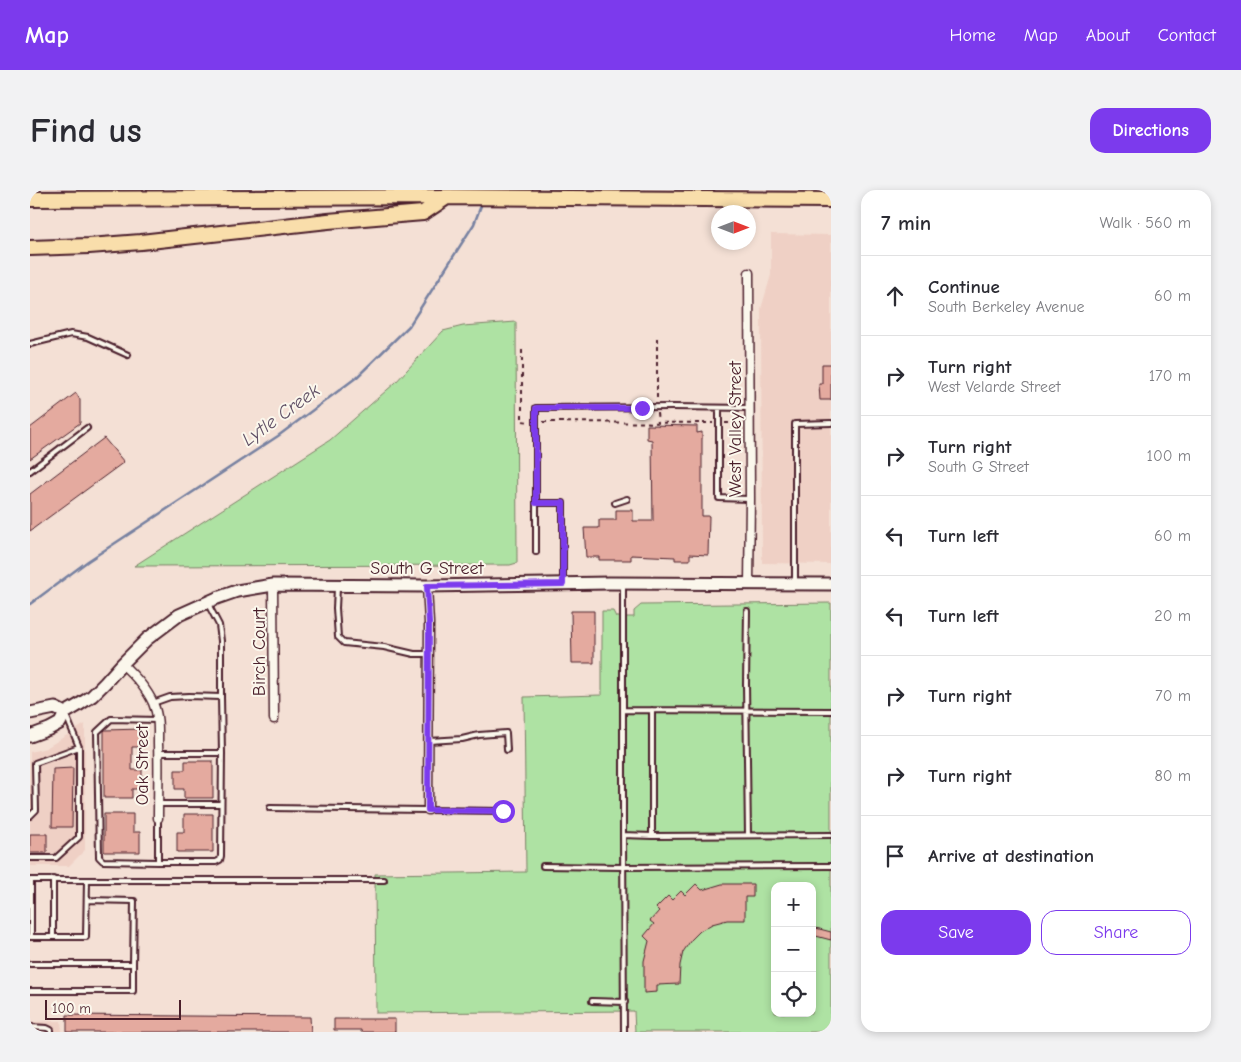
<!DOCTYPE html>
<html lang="en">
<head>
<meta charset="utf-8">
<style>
	:root { --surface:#fff; --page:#f2f2f3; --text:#2b2b33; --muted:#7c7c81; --line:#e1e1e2; --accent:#7c3aed }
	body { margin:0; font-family:"Comic Neue",sans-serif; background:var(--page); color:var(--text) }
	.controls { position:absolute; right:15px; bottom:15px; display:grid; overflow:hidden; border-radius:10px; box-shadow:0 2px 8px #0003 }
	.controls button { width:45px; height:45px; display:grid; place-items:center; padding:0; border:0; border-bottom:1px solid var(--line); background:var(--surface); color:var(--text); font:25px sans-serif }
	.compass { position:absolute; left:681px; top:15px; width:45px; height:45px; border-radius:50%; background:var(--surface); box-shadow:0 2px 8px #0003; rotate:90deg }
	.scale { position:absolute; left:15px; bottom:12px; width:136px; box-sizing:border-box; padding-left:5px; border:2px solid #4a1f2b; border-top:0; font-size:14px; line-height:18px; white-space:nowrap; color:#4a1f2b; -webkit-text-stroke:4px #fbf7ec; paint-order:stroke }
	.stop { position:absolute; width:15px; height:15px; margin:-11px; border:4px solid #7c3aed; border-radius:50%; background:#fff }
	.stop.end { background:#7c3aed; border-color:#fff; box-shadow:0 1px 5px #0008 }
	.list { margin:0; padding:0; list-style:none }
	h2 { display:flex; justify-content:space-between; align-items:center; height:65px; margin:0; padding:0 20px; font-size:21px }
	h2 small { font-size:16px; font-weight:400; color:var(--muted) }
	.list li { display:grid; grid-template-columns:32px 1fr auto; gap:15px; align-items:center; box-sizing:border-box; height:80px; padding:0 20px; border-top:1px solid var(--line) }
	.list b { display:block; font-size:19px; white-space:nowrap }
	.list p { margin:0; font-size:16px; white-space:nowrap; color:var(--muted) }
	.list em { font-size:16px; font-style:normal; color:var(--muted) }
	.actions { display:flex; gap:10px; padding:15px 20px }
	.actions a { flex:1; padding:11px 0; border:1px solid var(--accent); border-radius:15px; text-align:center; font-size:18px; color:var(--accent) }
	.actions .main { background:var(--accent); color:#fff }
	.icon { flex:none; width:28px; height:28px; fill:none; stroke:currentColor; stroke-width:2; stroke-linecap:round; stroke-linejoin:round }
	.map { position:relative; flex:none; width:801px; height:842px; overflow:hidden; border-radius:15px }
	header { display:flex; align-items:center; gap:30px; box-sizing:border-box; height:70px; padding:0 25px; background:var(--accent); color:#fff }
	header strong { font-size:24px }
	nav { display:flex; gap:28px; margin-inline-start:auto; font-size:18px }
	.intro { display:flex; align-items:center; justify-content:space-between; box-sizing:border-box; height:120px; padding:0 30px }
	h1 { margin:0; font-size:35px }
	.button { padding:12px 22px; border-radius:15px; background:var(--accent); color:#fff; font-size:18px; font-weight:700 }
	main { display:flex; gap:30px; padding:0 30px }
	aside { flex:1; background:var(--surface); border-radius:15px; box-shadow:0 2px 8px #0003 }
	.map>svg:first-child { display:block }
</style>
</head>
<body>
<header>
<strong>Map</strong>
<nav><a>Home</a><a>Map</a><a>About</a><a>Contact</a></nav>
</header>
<div class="intro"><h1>Find us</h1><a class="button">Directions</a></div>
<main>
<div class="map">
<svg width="801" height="842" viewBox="0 0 801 842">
	<rect width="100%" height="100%" fill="#f4e0d5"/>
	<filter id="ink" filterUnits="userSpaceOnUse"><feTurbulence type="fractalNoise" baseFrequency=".02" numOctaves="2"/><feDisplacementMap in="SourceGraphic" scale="10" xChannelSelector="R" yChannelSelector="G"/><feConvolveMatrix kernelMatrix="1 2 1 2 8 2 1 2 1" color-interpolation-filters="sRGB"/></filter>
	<g filter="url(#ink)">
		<path fill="#efd0c5" d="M741 44 801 45V374L732 373 731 119 741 85Z
			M55 534V660L39 676H0V562L16 558Z
			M31 831 32 842H0V832Z"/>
		<path fill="#aee2a3" stroke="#7c8067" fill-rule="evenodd" d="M486 132 487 373 480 375 104 376 300 250 365 193 413 141 433 136Z
			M801 413V842H605L604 821 346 823 345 684 496 682 494 507 572 505V421H583L586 427H604V421L611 415ZM745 696H782V823H745Z"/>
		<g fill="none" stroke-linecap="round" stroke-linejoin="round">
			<path stroke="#7781a1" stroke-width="2.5" d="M0 414 58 371 248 246 327 187 379 136 444 34 452 13"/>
		</g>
		<path fill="#e4aa9f" stroke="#4a1f2b" d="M792 174H801V210H790L789 194H792Z
			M46 203 50 210V233L0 269V238Z
			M617 235 667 236V243L672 242V326H679L678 365 660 364V370H645V367L601 365V370H569V367H556L554 338H569V330H586V320H603V331H623L622 250 617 249Z
			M74 248 94 272 0 341V304Z
			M541 421H564V473H542Z
			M112 539V557H102V580H112V599H102V608H74V541L75 540Z
			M155 571H183V608H154V599H145V580H155Z
			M43 578 42 637H22L23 579Z
			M74 624H103V642H110V662H74Z
			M154 624H183V662H147V642H154Z
			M0 644H17V663H0Z
			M666 694 672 700 692 694H723V707H715V730H697L682 734 670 741 661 750 653 762 650 775 649 794 627 795V802L614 803V771L619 751 614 746 624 734 620 731 629 721 626 718 638 706 642 710 651 701 655 705Z
			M782 737 801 742V750L782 745Z
			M37 825 280 827 281 842H37Z
			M304 829H365V842H331V840H304Z"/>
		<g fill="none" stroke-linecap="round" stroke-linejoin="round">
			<defs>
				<path id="lane" d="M0 154 41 144 58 147 98 165
					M689 218V308L719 309
					M0 281 57 238
					M506 313H533V391
					M585 313 597 309
					M506 362V218L643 217 720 218
					M765 393V234L801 233
					M593 394V645L594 842
					M307 398 306 418 308 447 314 453 354 457 384 464H398
					M717 421 716 494 718 645
					M123 513 140 507 159 506 191 507V451L189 435 178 414
					M593 520 801 521
					M622 520V646L801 645
					M128 530 81 529 67 542 69 667 73 671 128 672
					M399 551 432 549 449 545 476 543 477 560
					M128 563H192L191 507
					M129 614H191
					M240 618 473 621
					M0 626 6 620 5 573 49 557 36 525
					M128 628V672H186L190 670 191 666 192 563
					M593 645 622 646
					M0 668H26L49 647V557
					M513 676 593 677 801 676
					M23 689V747
					M0 690H354
					M1 690V747
					M57 710 104 711 103 774
					M0 747H56L57 690
					M0 774H103V801H0
					M562 811 595 812
					M0 837 17 838 21 840V842"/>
				<path id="street" d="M719 83 720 309 719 394
					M243 395 244 529
					M397 396 399 433 398 620
					M92 474C104 485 116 497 123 513 129 526 128 540 128 554 129 579 128 603 128 628"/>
				<path id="secondary" d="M0 523 25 518 35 523
					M0 546 19 539 30 533 35 523 47 516 62 506 75 493 92 474 117 449 149 425 187 408 207 401 243 395 397 396 579 393 801 394"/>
				<path id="highway" d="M0 9 417 7 801 10
					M0 58 59 56 111 52 298 31 393 23 417 7"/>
			</defs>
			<use href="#lane" stroke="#4a1f2b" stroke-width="8"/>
			<use href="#street" stroke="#4a1f2b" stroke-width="11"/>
			<use href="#secondary" stroke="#4a1f2b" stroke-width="15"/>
			<use href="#highway" stroke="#4a1f2b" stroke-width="18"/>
			<path stroke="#4a1f2b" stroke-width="2" stroke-dasharray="4 4" stroke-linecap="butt" d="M627 148V210
				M492 160V231L500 232
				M627 223 628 232
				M513 232 683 233
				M695 233H710"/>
			<use href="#lane" stroke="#fbf7ec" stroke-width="4"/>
			<use href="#street" stroke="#fbf7ec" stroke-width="8"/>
			<use href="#secondary" stroke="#fbf7ec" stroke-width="11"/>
			<use href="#highway" stroke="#f9deab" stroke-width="14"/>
		</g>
	</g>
	<g fill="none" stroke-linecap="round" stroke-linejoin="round" filter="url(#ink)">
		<path stroke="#7c3aed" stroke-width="6" d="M473 621 398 620 399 433 397 396 533 394V313H506V218H612"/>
	</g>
	<g text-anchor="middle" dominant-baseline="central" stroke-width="4" stroke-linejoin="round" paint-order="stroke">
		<g font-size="18" fill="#4a1f2b" stroke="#fbf7ec">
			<text transform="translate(705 239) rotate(-90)">West Valley Street</text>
			<text x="397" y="378">South G Street</text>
			<text transform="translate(229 462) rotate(-90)">Birch Court</text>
			<text transform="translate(112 575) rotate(-90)">Oak Street</text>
		</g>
		<g font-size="19" font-style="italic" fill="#605066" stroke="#fbf7ec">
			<text transform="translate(251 225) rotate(-36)">Lytle Creek</text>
		</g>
	</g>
</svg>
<div class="controls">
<button>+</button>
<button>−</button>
<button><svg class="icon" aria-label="locate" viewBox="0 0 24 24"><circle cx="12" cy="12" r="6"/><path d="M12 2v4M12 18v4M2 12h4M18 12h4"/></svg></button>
</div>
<svg class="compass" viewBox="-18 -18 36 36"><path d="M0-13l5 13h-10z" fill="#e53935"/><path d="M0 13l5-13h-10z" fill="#7c7c81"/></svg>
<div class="scale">100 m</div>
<div class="stop" style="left:473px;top:621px"></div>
<div class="stop end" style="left:612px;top:218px"></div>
</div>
<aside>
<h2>7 min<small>Walk · 560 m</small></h2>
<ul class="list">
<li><svg class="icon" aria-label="ahead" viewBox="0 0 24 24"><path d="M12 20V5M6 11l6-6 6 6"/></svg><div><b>Continue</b><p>South Berkeley Avenue</p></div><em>60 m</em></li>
<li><svg class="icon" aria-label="right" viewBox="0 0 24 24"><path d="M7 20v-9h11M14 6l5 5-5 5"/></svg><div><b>Turn right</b><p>West Velarde Street</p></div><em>170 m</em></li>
<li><svg class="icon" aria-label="right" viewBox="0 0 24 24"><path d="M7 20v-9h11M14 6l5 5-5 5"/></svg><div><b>Turn right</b><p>South G Street</p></div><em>100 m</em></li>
<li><svg class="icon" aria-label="left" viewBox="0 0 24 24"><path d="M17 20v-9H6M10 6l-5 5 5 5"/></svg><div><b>Turn left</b></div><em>60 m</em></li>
<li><svg class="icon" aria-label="left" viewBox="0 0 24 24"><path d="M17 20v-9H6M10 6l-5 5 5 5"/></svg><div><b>Turn left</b></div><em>20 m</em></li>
<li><svg class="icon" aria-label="right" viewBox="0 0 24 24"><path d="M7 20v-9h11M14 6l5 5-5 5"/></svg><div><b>Turn right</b></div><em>70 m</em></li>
<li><svg class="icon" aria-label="right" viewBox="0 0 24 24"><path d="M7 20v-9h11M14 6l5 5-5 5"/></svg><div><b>Turn right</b></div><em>80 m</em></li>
<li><svg class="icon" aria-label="arrive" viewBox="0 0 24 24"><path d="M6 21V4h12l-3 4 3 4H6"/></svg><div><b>Arrive at destination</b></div></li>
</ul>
<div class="actions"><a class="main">Save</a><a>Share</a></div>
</aside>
</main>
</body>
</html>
